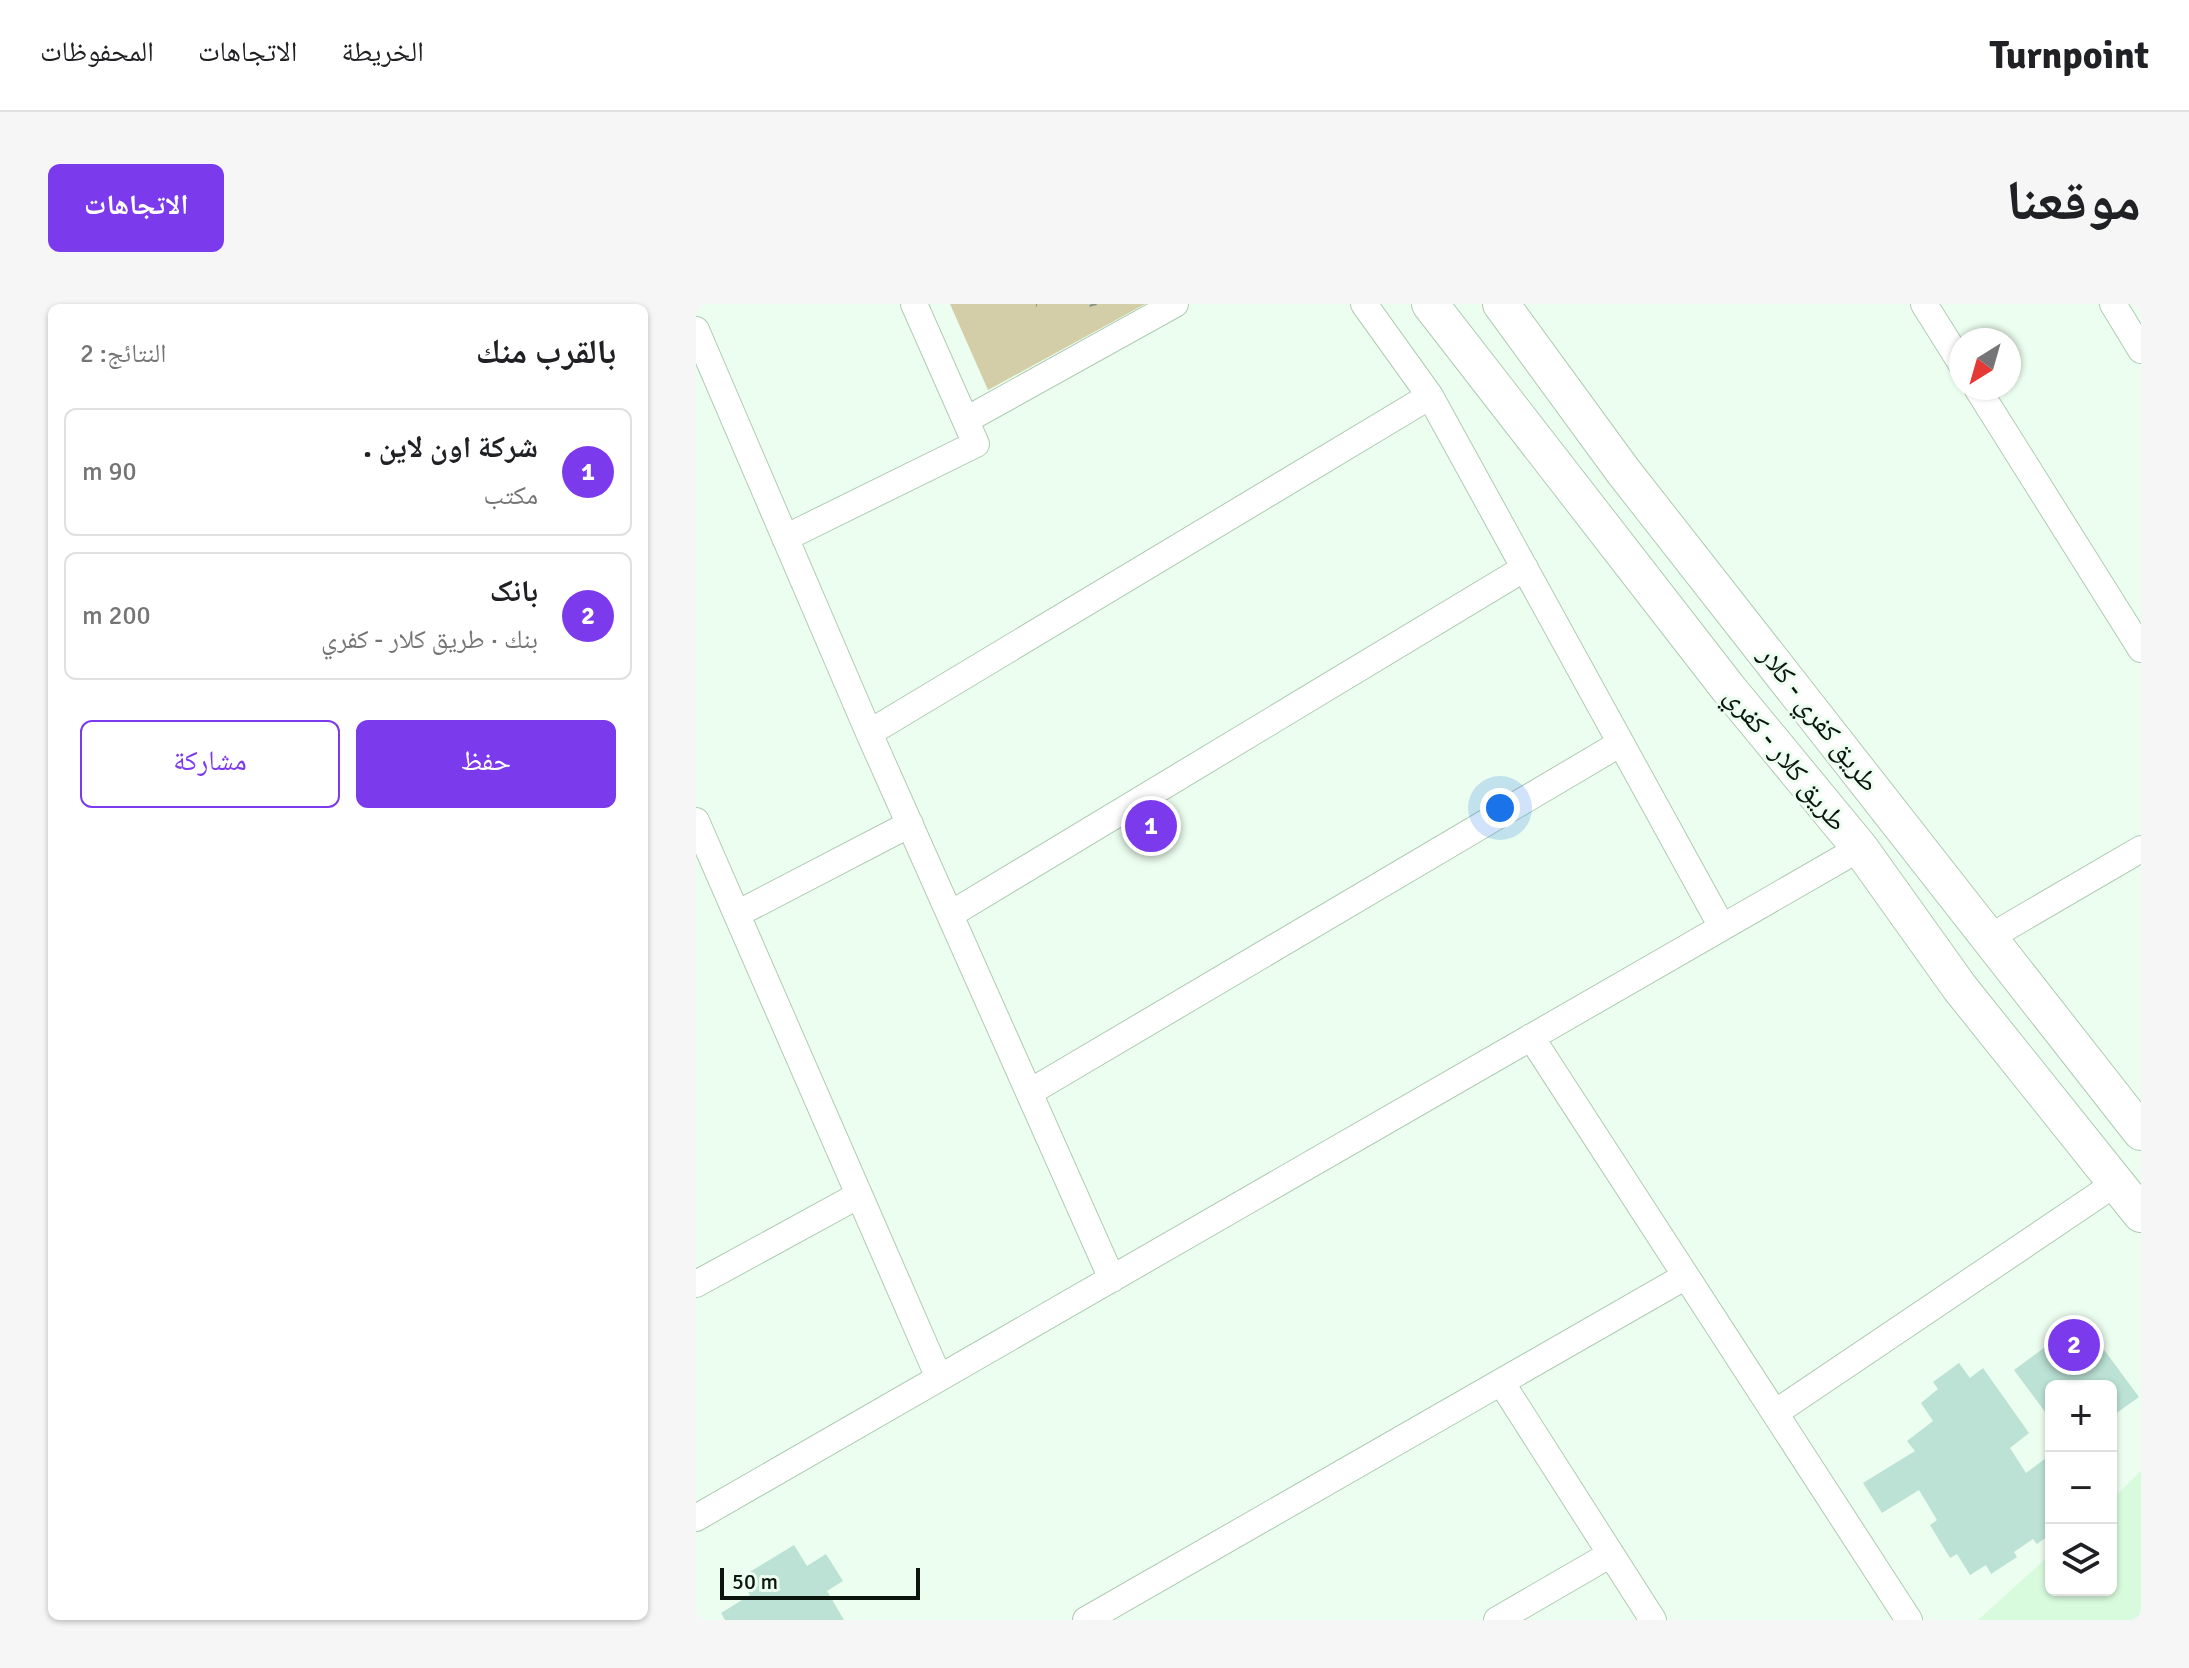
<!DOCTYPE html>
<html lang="ar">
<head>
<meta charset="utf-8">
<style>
	:root { --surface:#fff; --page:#f6f6f6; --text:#202124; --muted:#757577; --line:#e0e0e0; --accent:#7c3aed }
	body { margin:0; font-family:Signika,"Noto Naskh Arabic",sans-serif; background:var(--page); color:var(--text); direction:rtl }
	.controls { position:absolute; right:24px; bottom:24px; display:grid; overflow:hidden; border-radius:12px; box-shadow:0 2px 6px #0004 }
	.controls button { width:72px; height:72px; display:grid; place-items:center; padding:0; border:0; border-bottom:2px solid var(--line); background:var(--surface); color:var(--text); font:40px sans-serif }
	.compass { position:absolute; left:1253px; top:24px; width:72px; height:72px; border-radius:50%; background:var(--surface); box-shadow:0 2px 6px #0004; rotate:217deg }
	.scale { position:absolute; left:24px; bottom:20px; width:200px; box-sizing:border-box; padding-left:8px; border:4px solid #0b150d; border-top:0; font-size:22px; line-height:28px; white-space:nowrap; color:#0b150d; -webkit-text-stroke:6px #ecfeef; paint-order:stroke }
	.you { position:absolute; left:804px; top:504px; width:28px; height:28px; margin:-20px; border:6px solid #fff; border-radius:50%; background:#1a73e8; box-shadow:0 0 0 12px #1a73e833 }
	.badge { display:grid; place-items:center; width:52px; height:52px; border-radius:50%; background:var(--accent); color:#fff; font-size:26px; font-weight:700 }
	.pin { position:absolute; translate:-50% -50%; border:4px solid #fff; box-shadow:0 2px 8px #0006 }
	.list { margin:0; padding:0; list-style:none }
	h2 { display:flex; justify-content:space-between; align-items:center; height:104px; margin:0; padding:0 32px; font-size:34px }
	h2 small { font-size:26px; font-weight:400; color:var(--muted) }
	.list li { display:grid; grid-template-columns:52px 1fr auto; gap:24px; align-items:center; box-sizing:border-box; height:128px; margin:0 16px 16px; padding:0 16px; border:2px solid var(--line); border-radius:12px }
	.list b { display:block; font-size:30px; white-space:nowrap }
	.list p { margin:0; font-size:26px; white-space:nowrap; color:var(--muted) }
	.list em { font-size:26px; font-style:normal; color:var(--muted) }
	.actions { display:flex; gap:16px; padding:24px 32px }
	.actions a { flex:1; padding:18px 0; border:2px solid var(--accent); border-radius:12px; text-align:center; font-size:28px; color:var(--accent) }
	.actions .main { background:var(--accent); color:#fff }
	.icon { flex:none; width:44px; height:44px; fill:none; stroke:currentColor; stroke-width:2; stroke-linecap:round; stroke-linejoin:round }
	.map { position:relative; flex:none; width:1445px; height:1316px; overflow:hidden; direction:ltr; border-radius:12px }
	header { display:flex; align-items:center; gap:48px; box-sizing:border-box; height:112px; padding:0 40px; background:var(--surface); border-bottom:2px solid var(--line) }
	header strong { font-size:38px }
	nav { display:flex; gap:44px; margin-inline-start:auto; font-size:28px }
	.intro { display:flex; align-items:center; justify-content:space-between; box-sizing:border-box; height:192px; padding:0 48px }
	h1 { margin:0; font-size:56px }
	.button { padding:20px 36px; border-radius:12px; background:var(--accent); color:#fff; font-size:28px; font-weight:700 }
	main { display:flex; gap:48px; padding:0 48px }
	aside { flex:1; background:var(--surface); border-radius:12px; box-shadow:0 2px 6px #0004 }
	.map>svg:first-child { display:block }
</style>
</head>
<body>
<header>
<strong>Turnpoint</strong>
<nav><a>الخريطة</a><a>الاتجاهات</a><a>المحفوظات</a></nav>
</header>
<div class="intro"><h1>موقعنا</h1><a class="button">الاتجاهات</a></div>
<main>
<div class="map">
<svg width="1445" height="1316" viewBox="0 0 1445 1316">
	<rect width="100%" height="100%" fill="#ecfeef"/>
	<path fill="#d8fbdd" d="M1445 1167V1316H1282L1355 1250V1286H1415V1196Z"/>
	<path fill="#d3cea7" d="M254 0H449L292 86Z"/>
	<path fill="#bbe2d5" d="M1386 1016 1443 1093 1415 1113V1082H1355V1116L1318 1066Z
		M1263 1059 1274 1074 1287 1064 1333 1129 1314 1144 1330 1169 1350 1154 1355 1161V1230L1341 1240 1337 1235 1318 1248 1321 1253 1295 1270 1290 1261 1274 1271 1261 1250 1254 1254 1234 1221 1241 1216 1223 1186 1186 1209 1167 1179 1219 1147 1211 1137 1237 1117 1225 1099 1242 1085 1237 1078Z
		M98 1241 111 1262 130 1250 147 1277 131 1287 148 1316H29L25 1309 54 1291 44 1274Z"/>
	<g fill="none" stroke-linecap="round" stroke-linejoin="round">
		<defs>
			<path id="minor" d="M1228 0 1265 59
				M1417 0 1445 46
				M0 26 173 429 416 975
				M1281 84 1445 345
				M734 92 1026 623
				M270 116 479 0
				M89 234 280 140 218 0
				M173 429 734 92 668 0
				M0 517 243 1074
				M41 610 214 520
				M255 610 829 264
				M1294 633 1445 545
				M835 733 1213 1316
				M334 788 925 439
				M0 980 163 891
				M805 1078 957 1316
				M1079 1109 1420 879
				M0 1214 1164 544
				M390 1316 990 972
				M801 1316 915 1250"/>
			<path id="secondary" d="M734 0 1032 384 1164 544 1264 684 1445 910
				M805 0 927 167 1445 828"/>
		</defs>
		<use href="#minor" stroke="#afcbb3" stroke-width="28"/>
		<use href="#secondary" stroke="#afcbb3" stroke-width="38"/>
		<path stroke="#89988c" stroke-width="5" stroke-dasharray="2 6" stroke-linecap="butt" d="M340 0H341
			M395 0 399 4 398 0"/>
		<use href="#minor" stroke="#fff" stroke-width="26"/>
		<use href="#secondary" stroke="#fff" stroke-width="36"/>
	</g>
	<g text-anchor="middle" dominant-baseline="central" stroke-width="6" stroke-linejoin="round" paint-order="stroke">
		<g font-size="28" fill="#0b150d" stroke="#ecfeef">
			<text transform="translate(1123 415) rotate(52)">طريق كفري - كلار</text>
			<text transform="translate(1090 455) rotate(51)">طريق كلار - كفري</text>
		</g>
	</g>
</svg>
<div class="controls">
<button>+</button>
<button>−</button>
<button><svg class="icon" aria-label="layers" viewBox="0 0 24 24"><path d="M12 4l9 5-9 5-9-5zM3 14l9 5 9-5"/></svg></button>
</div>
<svg class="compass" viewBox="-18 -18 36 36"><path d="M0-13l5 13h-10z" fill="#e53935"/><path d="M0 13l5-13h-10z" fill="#757577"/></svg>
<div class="scale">50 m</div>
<div class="you"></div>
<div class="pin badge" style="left:455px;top:522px">1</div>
<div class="pin badge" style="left:1378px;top:1041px">2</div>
</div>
<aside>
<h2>بالقرب منك<small>النتائج: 2</small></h2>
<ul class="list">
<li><span class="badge">1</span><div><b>شركة اون لاين .</b><p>مكتب</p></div><em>90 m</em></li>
<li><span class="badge">2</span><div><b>بانک</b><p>بنك · طريق كلار - كفري</p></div><em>200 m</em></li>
</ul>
<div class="actions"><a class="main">حفظ</a><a>مشاركة</a></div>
</aside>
</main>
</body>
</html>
